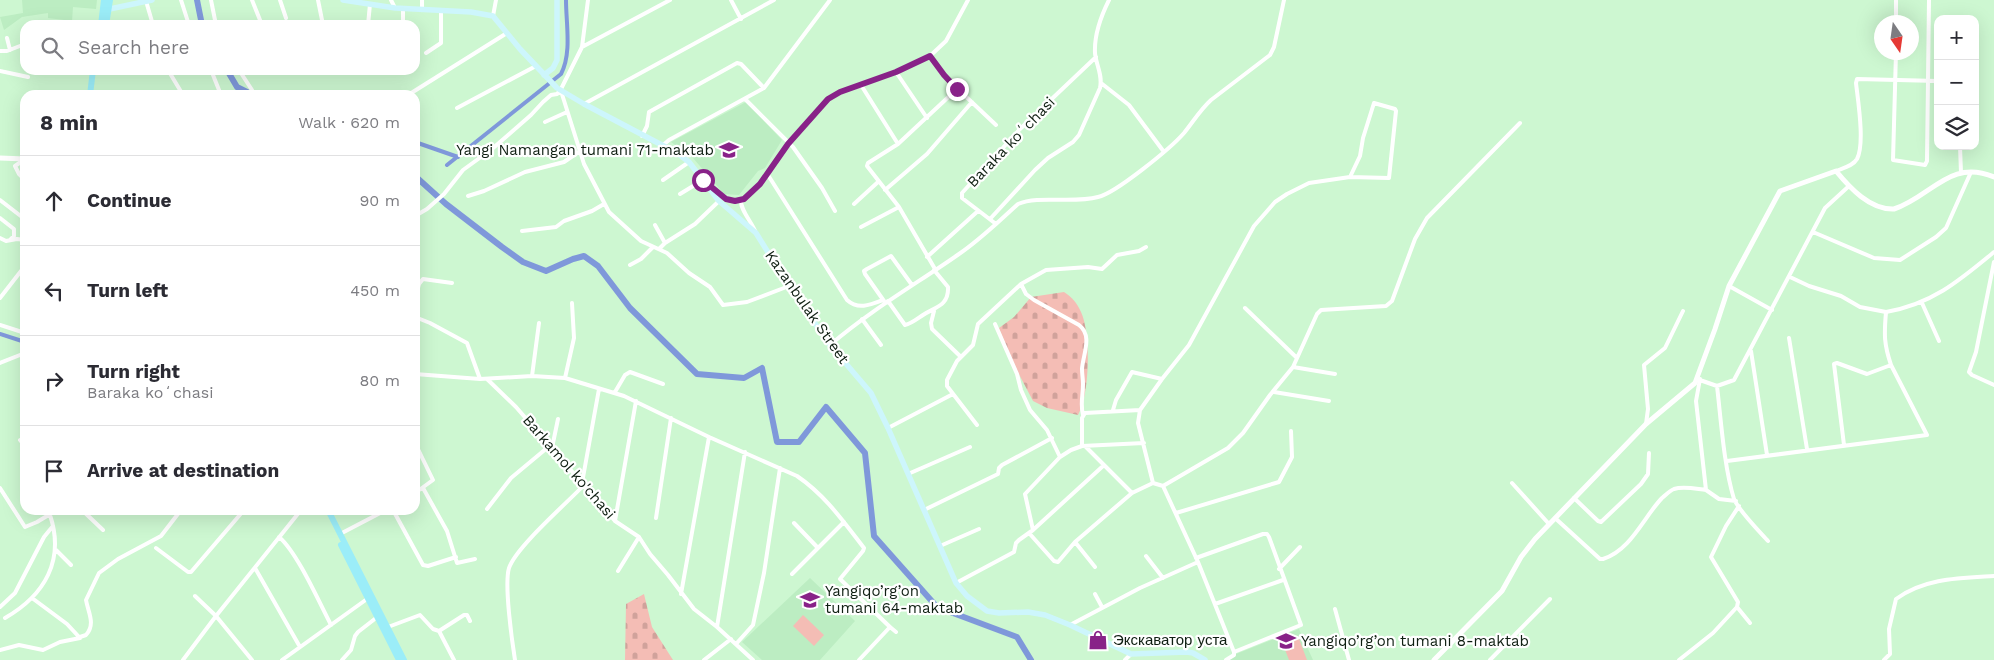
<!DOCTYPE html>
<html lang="en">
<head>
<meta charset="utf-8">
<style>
	:root { --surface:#fff; --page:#f2f2f3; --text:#2b2b33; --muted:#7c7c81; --line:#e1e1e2 }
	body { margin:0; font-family:"Work Sans",sans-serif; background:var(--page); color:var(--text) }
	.controls { position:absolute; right:15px; top:15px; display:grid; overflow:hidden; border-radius:10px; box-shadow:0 5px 20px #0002 }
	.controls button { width:45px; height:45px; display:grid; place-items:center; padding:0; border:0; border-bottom:1px solid var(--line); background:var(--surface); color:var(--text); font:25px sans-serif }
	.compass { position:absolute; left:1874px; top:15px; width:45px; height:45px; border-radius:50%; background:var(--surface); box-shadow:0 5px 20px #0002; rotate:167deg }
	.stop { position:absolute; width:15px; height:15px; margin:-11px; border:4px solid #828; border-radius:50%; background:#fff }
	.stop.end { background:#828; border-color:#fff; box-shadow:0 1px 5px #0008 }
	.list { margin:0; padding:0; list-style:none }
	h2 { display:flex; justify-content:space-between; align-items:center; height:65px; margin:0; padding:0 20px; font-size:21px }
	h2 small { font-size:16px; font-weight:400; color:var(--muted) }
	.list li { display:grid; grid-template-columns:32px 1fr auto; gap:15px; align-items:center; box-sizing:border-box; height:90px; padding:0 20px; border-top:1px solid var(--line) }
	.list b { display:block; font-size:19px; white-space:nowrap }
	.list p { margin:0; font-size:16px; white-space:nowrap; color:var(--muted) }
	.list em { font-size:16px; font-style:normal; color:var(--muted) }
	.icon { flex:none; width:28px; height:28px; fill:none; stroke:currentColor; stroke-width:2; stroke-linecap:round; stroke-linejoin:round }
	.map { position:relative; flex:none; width:1994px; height:660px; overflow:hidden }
	.search { position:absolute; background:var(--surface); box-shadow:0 5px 20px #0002; left:20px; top:20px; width:400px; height:55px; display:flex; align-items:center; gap:12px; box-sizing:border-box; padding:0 18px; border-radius:15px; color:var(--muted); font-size:19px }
	.panel { position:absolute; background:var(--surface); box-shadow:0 5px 20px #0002; left:20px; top:90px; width:400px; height:425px; border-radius:15px }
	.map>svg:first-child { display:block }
</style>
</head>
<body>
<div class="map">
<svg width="1994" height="660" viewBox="0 0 1994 660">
	<defs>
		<pattern id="cemetery-stones" width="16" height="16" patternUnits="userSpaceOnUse" patternTransform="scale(1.25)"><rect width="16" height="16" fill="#f4bdb5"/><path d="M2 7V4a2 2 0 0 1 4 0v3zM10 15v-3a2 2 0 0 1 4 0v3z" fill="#d0a29b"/></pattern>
	</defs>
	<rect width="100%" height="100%" fill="#cdf7d1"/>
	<path fill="#bcedc2" d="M22 0H97L96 9 73 7 72 21 48 18V13L22 17 4 30 0 17 23 13Z
		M746 102 782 140 765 168 758 171 739 195 724 194 693 158 671 142Z
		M810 578 855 621 820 660H762L742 642Z
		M1299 629 1313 660H1226L1236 654Z"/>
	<path fill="url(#cemetery-stones)" d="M1064 292C1072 297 1077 303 1081 312 1091 333 1090 395 1078 415L1047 408 1033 401 1012 361 999 328 1014 317 1031 297Z
		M644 594 652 627 673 660H625L626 604Z"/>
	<path fill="#f4bdb5" d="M803 615 824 635 814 646 793 626Z
		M1298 636 1307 660H1289L1282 642Z"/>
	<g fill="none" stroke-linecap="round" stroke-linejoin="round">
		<path stroke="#7f98da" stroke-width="4" d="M415 142 458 157
			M447 165 561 74C572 53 566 24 566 0
			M0 334 25 342"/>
		<path stroke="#7f98da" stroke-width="6" d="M197 0 202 25
			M227 70 237 87 253 95
			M270 95 288 93 304 95
			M415 176 446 204 502 247 523 262 546 271 573 259 584 256 598 266 630 308 697 374 744 378 762 368 777 442H799L826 407 865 453 874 536 937 607 1017 637 1031 660"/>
		<path stroke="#fff" stroke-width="4" d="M181 0 189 25
			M211 0 216 25
			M252 0 262 25
			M280 0 286 18
			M318 0 323 25
			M391 0 395 8
			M731 0 741 19
			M146 1 153 25
			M403 9V25
			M422 10V0
			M493 16 496 0
			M1896 22V0
			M368 25 370 4
			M7 38 10 50
			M582 47 670 0
			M0 51H7L25 44
			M1896 52 1893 160 1925 165 1927 161 1929 0
			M426 53 441 43V10
			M930 56 943 75 996 125
			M168 70 183 95
			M211 70 221 95
			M239 70 252 90
			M0 71 28 77
			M896 72 927 118
			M1101 83 1129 105 1164 152
			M861 85 898 144
			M561 91 584 164 609 212 641 241 667 253 689 273 710 287 723 305 747 302 789 286
			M408 95 507 33
			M746 100 793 147 822 188 835 211
			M584 104 774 0
			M457 108 536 66
			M545 122 567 112
			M642 136 647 126 649 112 737 63 741 64 764 88
			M662 146 669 140 764 88 830 0
			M1960 146 1961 173
			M25 159 15 166 19 174 25 180
			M1836 171C1843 168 1853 166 1857 159 1865 144 1858 101 1856 83L1857 79 1938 81
			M768 175 847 300C858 310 870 305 883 300
			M663 180 689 162
			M711 187C721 195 727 202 741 200
			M885 190 927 154 972 102
			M680 194 703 180
			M468 196 484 191 525 172 564 162 580 151
			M0 200 22 217H25
			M854 204 878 182
			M415 216 427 209 444 194 463 170 492 149 531 115 543 102 551 95 557 94 560 91 582 47 588 0
			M0 218 14 229V236L10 240
			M990 219 1035 170 1048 158 1073 142 1079 135 1100 88C1103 75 1096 65 1095 53 1094 34 1101 16 1109 0
			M996 224 962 198V193L1019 130 1096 57
			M655 225 665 243
			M861 227 899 207
			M522 231 556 227 564 221 592 211 604 204
			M1813 232 1874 258 1900 260 1936 237 1946 228 1971 172
			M756 233C752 222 740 210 741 200L747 197 760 184 788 144 828 99 840 92 896 72 930 56 946 41 968 0
			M0 238 6 241 17 239 25 240
			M659 249 665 243 695 224 719 201
			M927 257 978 211
			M1994 262 1976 352 1969 372 1972 375 1994 385
			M630 265 641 259 653 247
			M935 269 899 207 867 166 868 163 898 144 957 89
			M1790 277 1809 286 1841 296 1860 307 1886 312
			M1021 284 1026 294 1034 300 1079 325C1093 336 1083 354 1082 369 1082 374 1083 379 1083 384 1083 396 1080 404 1083 415
			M1729 286 1772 310
			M0 298 21 271 25 270
			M415 300 419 284 423 279 452 283
			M884 301 865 274 864 271 867 269 891 256 912 285
			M888 301 905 325C911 324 917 319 923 315 935 307 949 306 948 287L934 270
			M1922 303 1939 341
			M1245 308 1297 358
			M934 311 931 323 932 329 961 357
			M415 317 430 323 467 343 480 379
			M862 319 881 345
			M995 324 1017 374 1021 390 1030 410 1047 430 1060 457
			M0 325 25 333
			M1789 338 1807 449
			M830 345C871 310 916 284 959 254 981 239 999 221 1018 204 1039 195 1073 204 1098 197 1116 193 1171 148 1184 133 1193 122 1200 110 1211 100L1270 55 1274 47 1284 0
			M1751 351 1767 455
			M0 363 25 353
			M1293 367 1335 374
			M415 374 480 379 532 376 565 378 624 396 709 437 797 476C825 495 843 521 864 548L863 551 840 579 890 627 859 660
			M532 376 539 323
			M565 378 574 338 572 303
			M487 379 516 407 615 521 639 537 650 554 668 575 694 609 717 627 753 660
			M1697 379 1717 386 1734 380 1825 208 1849 186
			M1700 379 1696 401 1706 490 1719 499 1736 501
			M415 381 417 388 415 401
			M1717 386C1721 420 1724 467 1734 499 1739 511 1759 531 1768 541
			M615 392 625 375 630 372 663 384
			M1274 392 1329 401
			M1113 410 1116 400 1132 372 1162 379
			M1646 424 1648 409 1644 365 1665 348 1683 311
			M977 425 947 386V380L957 361 973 345 978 324 1021 284 1046 270 1088 267 1102 269 1117 255 1139 251 1146 247
			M888 428 953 394
			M20 440 25 446
			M415 443 433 480 415 493
			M1844 445 1834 364 1837 363 1867 374 1891 365
			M1082 446V418L1085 413 1140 410
			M1085 446 1132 493
			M1727 461 1927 435 1891 365C1884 344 1884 335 1886 312 1932 304 1959 281 1994 252
			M908 474 970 447
			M582 483 599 389
			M1153 483 1138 423 1140 410 1162 379 1189 345 1254 226 1275 202 1287 194 1309 183 1350 177 1389 178 1396 111 1395 109 1374 103 1363 138 1360 156 1350 177
			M1512 483 1549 524
			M1163 486 1198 562 1234 652V655L1226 660
			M0 488 25 527 37 522 57 510
			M423 488 447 531 457 563 475 559
			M1574 498 1598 521 1601 522 1641 484 1648 474 1649 453
			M487 509 511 478 553 443 558 419
			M82 510 103 530
			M393 510 423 565 428 566 456 557
			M924 510 998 474 999 468 1002 465 1052 438
			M1176 513 1279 482 1292 457 1291 431
			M656 518 671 418
			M1555 518 1600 559H1603C1631 550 1643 518 1662 498 1666 495 1669 491 1674 489 1684 486 1696 489 1706 490
			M615 521 636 401
			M794 523 818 548
			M1033 530 1025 494 1060 457 1071 450 1082 446 1144 443
			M1029 533 1054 561 1058 562 1075 542 1132 493 1153 483 1163 486 1228 448 1243 433 1270 395 1293 367 1317 314 1321 310 1386 306 1392 301 1415 239 1427 218 1520 123
			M340 534 386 510
			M279 537C297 552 319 602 331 625
			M1075 542 1095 567
			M940 546 979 529
			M156 548 188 572H191L244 510
			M56 550 71 565
			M1146 556 1163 578
			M1196 558 1263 534H1267L1269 537 1301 625 1234 652
			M255 568 300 647
			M1279 569 1300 547
			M618 571 639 537
			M792 574 844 522
			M956 583 1014 552 1016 543 1019 540 1033 530 1103 466
			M681 594 709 437
			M1095 594 1102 607
			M1215 604 1283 580
			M0 607 15 593 44 537 53 526
			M1737 607 1750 623
			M1335 609 1349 660
			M5 618C45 595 65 560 50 515
			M1070 625 1140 588 1198 562
			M388 627 420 615 433 629 439 631
			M717 627 745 452
			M890 627 896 632
			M80 637 86 635C96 624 88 612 86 600L99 573 118 559 161 536 181 510
			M736 644 753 625 764 573 780 468
			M0 650 19 645 43 650 60 642 80 638 67 624 32 598
			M183 660 216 616 195 596
			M252 660 216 616 301 510
			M282 660 367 599
			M342 660 351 650 355 636 358 632 376 618
			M454 660 439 631 464 615H467L470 621
			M515 660C512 641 504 584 509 568 516 547 567 503 584 485
			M704 660 731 639
			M1125 660 1131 654
			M1490 660 1550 599
			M1679 660 1713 633 1737 607 1738 602 1711 557 1726 526 1739 506
			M1884 660 1890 654 1889 629 1896 599C1924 578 1960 578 1994 576"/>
		<path stroke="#fff" stroke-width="5" d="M0 158 25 159
			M1434 660 1502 591 1521 557 1535 539 1646 424 1695 383 1715 329 1729 286 1780 191 1836 171C1850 188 1870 210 1894 209 1931 197 1950 158 1994 177"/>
		<path stroke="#cdf6fc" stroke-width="5.5" d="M343 0 395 8 471 12 493 16 520 49 557 88 584 104 677 153 689 162 719 201 756 233 789 286 830 345 871 393 888 428 956 583 967 596 987 611 999 613 1028 612 1045 615 1070 625 1131 654 1187 652 1193 653 1205 660
			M105 10 152 0
			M544 75 553 68 557 60V0"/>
		<path stroke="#9bedf8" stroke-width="6" d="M101 25 104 0
			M106 25 110 0
			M90 95 93 70
			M328 510 404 660
			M341 545 399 660"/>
	</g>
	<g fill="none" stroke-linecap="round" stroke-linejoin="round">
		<path stroke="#828" stroke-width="6" d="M703 180 726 199 735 201 744 199 760 184 788 144 828 99 840 92 896 72 930 56 944 75 957 89"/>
	</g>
	<defs>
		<symbol id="school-bare" viewBox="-9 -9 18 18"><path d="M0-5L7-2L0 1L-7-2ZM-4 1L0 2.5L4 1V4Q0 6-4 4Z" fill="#828" stroke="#fff" stroke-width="2.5" paint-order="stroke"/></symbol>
		<symbol id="shop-bare" viewBox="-9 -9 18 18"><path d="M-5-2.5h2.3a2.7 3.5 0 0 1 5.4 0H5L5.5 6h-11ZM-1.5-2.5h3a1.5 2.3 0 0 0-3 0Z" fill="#828" stroke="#fff" stroke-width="2.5" paint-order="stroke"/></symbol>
	</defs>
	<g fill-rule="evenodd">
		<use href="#school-bare" x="715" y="136" width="28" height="28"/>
		<use href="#school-bare" x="796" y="586" width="28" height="28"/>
		<use href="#shop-bare" x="1084" y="626" width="28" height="28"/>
		<use href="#school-bare" x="1272" y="627" width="28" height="28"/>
	</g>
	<g text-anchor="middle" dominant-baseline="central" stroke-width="4.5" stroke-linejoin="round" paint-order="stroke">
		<g font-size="15" fill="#0f1f12" stroke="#fff">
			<text transform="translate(1011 142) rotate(-46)">Baraka koʻchasi</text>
			<text transform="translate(807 307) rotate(55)">Kazanbulak Street</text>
			<text transform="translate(569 467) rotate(49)">Barkamol ko'chasi</text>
		</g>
		<g font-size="15" fill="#0f1f12" stroke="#fff" text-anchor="start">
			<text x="714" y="150" text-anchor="end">Yangi Namangan tumani 71-maktab</text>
			<text x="825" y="591">Yangiqo’rg’on<tspan x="825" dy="17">tumani 64-maktab</tspan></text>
			<text x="1113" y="640">Экскаватор уста</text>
			<text x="1301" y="641">Yangiqo’rg’on tumani 8-maktab</text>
		</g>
	</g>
</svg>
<div class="controls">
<button>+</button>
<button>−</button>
<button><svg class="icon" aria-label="layers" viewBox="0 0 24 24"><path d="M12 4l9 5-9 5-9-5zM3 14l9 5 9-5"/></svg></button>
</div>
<svg class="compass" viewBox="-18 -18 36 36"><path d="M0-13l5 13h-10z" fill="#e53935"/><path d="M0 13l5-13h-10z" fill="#7c7c81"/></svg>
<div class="stop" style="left:703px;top:180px"></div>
<div class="stop end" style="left:957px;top:89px"></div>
<div class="search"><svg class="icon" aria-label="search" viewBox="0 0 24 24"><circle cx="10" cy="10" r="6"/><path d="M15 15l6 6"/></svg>Search here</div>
<section class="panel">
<h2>8 min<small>Walk · 620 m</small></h2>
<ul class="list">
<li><svg class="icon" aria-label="ahead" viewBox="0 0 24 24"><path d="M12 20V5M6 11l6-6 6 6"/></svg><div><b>Continue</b></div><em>90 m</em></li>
<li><svg class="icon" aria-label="left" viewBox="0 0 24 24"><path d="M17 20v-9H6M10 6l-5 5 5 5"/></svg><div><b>Turn left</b></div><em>450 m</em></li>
<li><svg class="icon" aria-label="right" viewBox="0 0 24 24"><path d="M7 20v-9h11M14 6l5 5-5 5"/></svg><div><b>Turn right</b><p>Baraka koʻchasi</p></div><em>80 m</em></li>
<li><svg class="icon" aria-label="arrive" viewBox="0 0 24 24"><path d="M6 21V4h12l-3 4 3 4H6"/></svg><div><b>Arrive at destination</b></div></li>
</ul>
</section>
</div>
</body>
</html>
